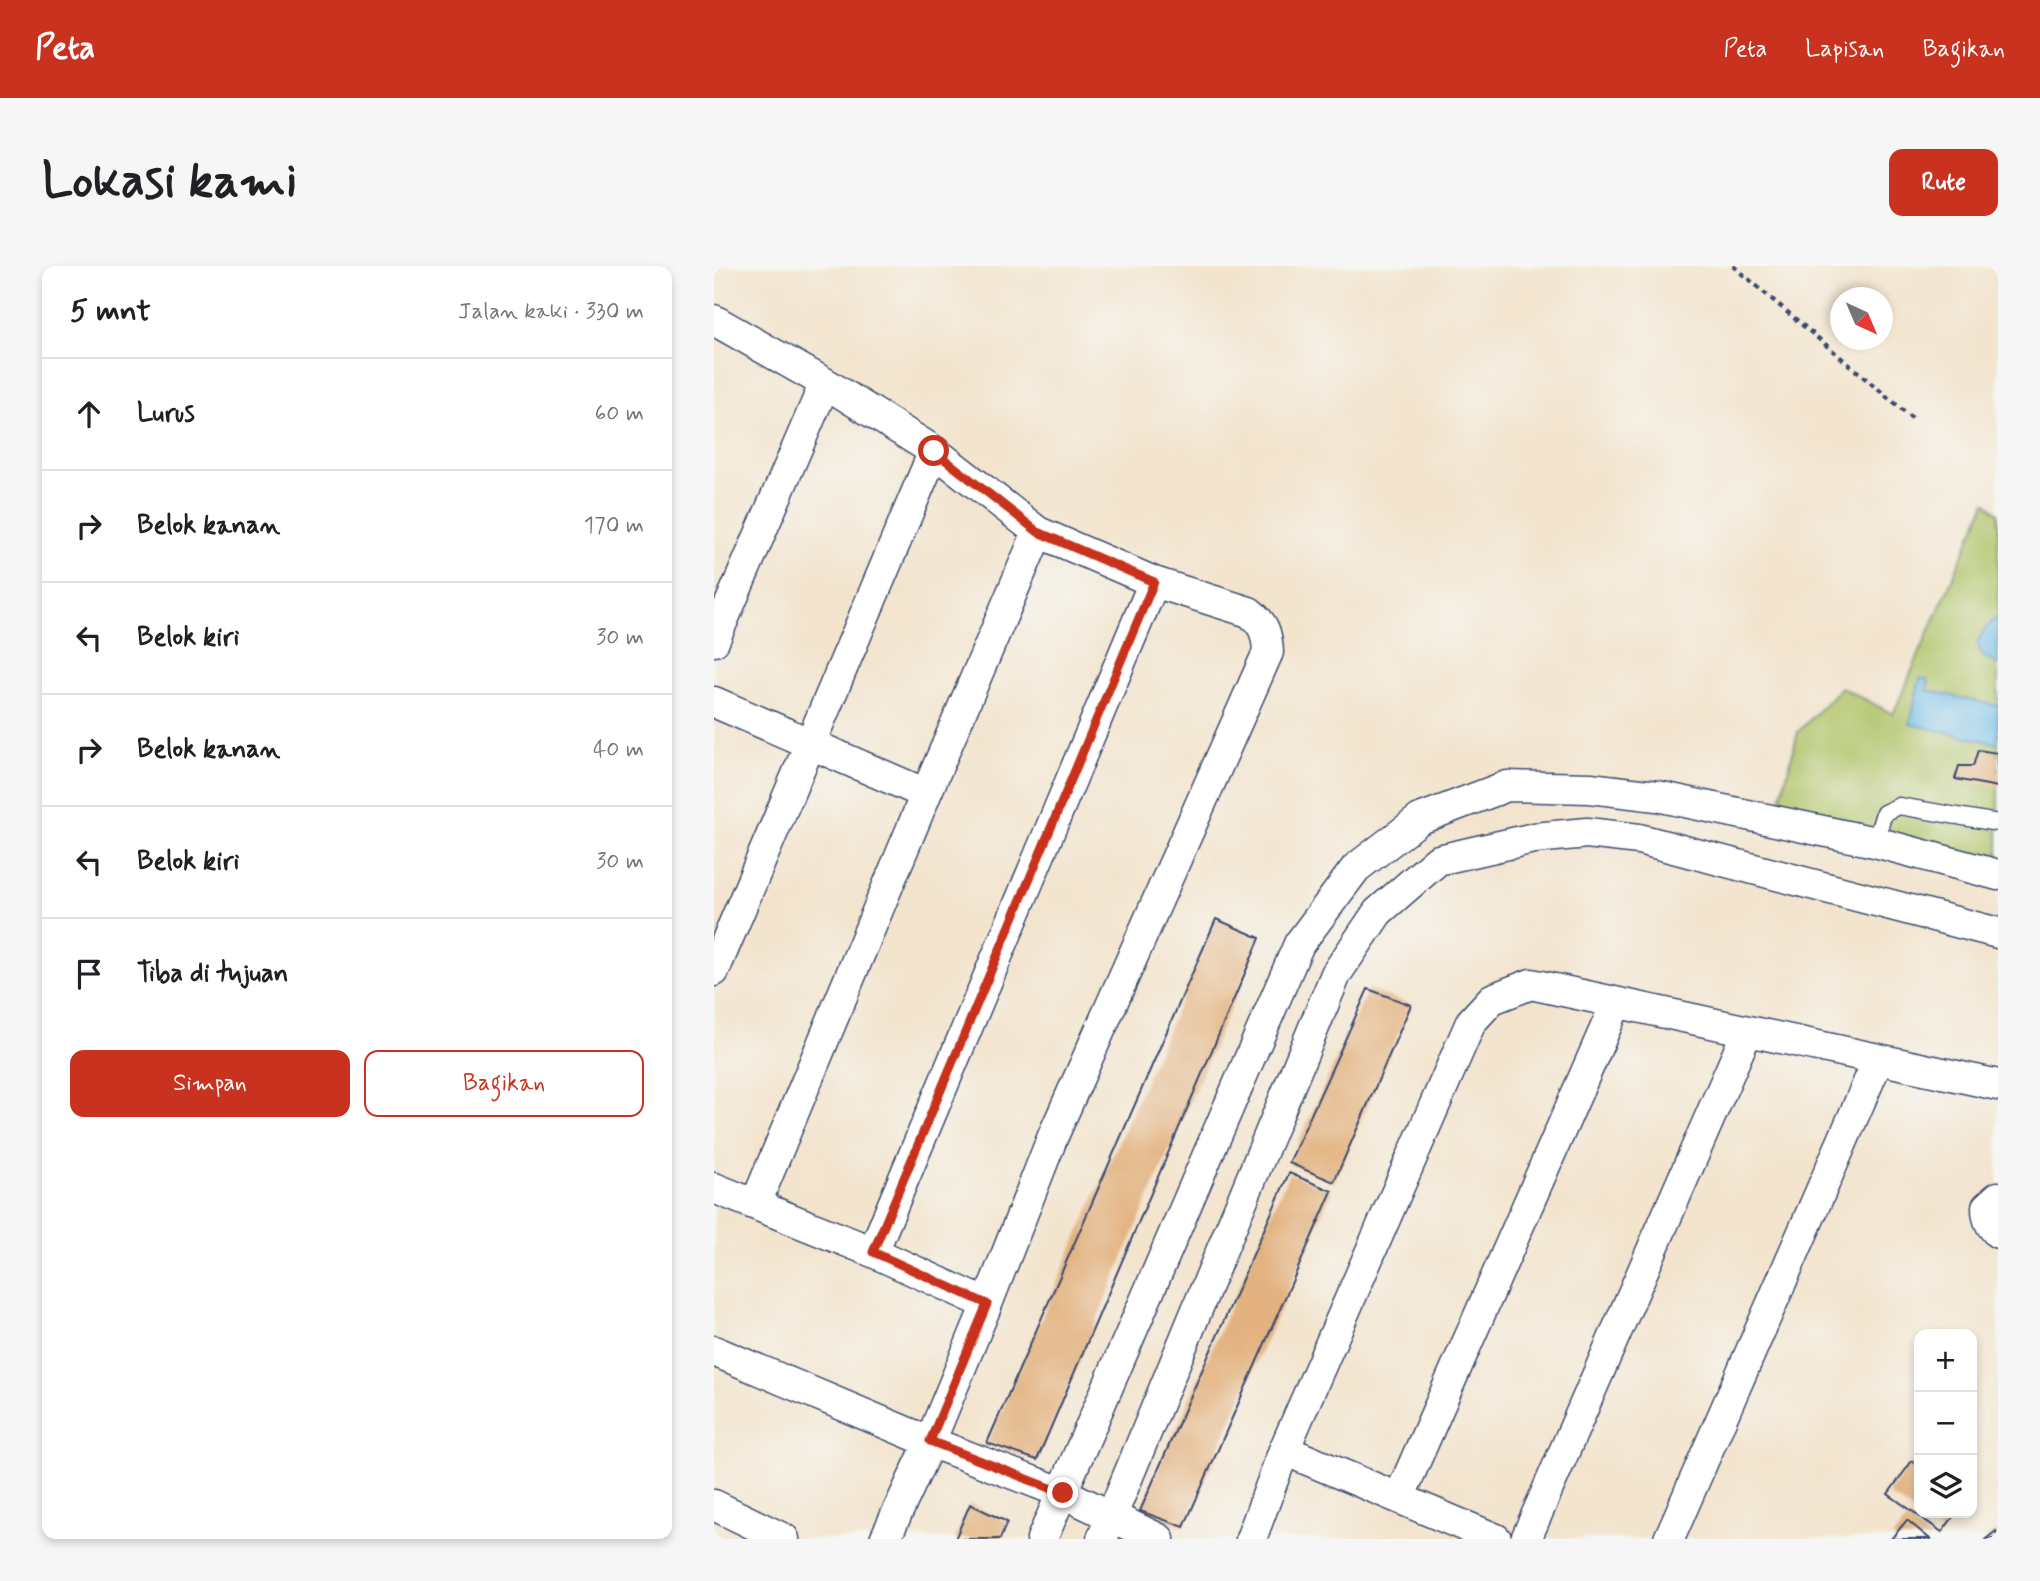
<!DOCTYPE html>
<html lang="id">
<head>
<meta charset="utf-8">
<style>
	:root { --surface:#fff; --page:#f6f6f6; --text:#202124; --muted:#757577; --line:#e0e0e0; --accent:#c8321e }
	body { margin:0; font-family:Mynerve,sans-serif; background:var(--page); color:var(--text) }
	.controls { position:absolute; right:21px; bottom:21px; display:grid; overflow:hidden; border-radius:14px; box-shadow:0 4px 10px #0003 }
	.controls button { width:63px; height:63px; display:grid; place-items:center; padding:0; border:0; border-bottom:2px solid var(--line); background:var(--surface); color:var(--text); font:35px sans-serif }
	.compass { position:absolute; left:1116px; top:21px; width:63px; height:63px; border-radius:50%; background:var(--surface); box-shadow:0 4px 10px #0003; rotate:136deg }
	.stop { position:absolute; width:21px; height:21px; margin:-16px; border:5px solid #c8321e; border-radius:50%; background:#fff }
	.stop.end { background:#c8321e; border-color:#fff; box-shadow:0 2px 7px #0008 }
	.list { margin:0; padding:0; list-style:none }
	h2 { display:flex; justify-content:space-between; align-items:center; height:91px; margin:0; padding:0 28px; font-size:30px }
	h2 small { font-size:23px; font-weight:400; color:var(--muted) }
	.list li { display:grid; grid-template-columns:46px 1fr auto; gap:21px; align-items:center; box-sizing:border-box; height:112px; padding:0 28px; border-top:2px solid var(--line) }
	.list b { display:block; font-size:26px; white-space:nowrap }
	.list em { font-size:23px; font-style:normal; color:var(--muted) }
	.actions { display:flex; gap:14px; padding:21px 28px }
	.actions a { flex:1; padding:16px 0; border:2px solid var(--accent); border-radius:14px; text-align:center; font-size:24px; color:var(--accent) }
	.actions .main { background:var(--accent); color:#fff }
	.icon { flex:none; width:38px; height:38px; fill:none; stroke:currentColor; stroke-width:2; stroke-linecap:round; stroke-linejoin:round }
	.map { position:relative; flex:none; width:1284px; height:1273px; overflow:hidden; border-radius:14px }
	header { display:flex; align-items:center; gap:42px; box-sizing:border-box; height:98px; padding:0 35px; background:var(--accent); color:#fff }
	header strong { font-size:33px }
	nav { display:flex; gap:38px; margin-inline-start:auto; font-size:24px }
	.intro { display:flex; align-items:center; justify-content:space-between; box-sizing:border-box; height:168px; padding:0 42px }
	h1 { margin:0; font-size:49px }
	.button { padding:18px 32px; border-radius:14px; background:var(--accent); color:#fff; font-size:24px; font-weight:700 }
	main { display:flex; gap:42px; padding:0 42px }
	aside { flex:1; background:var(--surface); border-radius:14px; box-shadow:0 4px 10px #0003 }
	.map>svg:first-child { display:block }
</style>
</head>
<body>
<header>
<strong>Peta</strong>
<nav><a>Peta</a><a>Lapisan</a><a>Bagikan</a></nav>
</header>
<div class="intro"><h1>Lokasi kami</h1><a class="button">Rute</a></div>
<main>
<aside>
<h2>5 mnt<small>Jalan kaki · 330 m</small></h2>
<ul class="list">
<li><svg class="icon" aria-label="ahead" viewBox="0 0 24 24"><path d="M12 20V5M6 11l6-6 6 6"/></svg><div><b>Lurus</b></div><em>60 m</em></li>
<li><svg class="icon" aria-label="right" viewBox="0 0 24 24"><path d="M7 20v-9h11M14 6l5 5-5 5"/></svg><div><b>Belok kanan</b></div><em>170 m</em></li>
<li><svg class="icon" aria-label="left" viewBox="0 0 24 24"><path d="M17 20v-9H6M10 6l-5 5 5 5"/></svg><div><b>Belok kiri</b></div><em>30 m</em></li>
<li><svg class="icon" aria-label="right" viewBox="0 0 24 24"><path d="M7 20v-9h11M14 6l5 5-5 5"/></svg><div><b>Belok kanan</b></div><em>40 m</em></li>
<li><svg class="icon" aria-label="left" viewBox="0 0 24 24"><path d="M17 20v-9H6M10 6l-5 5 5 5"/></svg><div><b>Belok kiri</b></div><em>30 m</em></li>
<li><svg class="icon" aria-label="arrive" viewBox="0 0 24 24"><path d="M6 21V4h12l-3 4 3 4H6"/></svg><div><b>Tiba di tujuan</b></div></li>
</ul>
<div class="actions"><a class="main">Simpan</a><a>Bagikan</a></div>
</aside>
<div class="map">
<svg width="1284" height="1273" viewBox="0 0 1284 1273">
	<rect width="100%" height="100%" fill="#f6f6f2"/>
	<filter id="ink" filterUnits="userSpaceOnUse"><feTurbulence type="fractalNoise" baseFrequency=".0143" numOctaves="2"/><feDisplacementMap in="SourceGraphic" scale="14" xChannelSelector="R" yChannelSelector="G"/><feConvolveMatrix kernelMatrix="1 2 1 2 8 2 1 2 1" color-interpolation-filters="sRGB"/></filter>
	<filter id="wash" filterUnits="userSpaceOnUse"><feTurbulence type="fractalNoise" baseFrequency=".00686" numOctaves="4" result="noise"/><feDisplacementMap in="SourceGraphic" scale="28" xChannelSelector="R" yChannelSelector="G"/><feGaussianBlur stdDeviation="1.57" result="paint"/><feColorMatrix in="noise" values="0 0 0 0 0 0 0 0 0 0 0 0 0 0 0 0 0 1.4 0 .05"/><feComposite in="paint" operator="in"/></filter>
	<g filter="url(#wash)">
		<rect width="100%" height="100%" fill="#f3e4ce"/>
		<path fill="#b0c367" stroke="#667962" stroke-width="2" d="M1272 236 1284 247V596L1063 547 1084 466 1127 421 1179 448Z"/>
		<path fill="#6abae5" stroke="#4274a2" stroke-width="2" d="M1284 350V399L1269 390 1263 377 1270 364Z
			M1206 412 1215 414 1213 424 1284 440V478L1196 458Z"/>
		<g id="blocks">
			<path fill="#e3b280" d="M1264 484 1284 487V521L1241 513 1245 500H1259Z
				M502 653 546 672 323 1194 273 1177Z
				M654 723 697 739 620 916 575 897Z
				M575 907 618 925 470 1261 426 1245Z
				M1198 1195 1205 1200V1247H1242L1228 1266 1174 1228Z
				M256 1238 293 1256 286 1273H241Z
				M1193 1254 1216 1273H1177Z
				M1282 1265 1284 1273H1272Z"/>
		</g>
	</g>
	<g filter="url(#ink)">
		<use href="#blocks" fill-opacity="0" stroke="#3b4a6f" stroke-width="2"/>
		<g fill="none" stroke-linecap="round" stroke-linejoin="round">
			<defs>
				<path id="lane" d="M1161 576 1170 547 1185 540 1284 557"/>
				<path id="street" d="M0 54 111 117 220 185 324 266 440 316 535 346C550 358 553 367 554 386L339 870 273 1038 216 1176 171 1273
					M0 375 111 117
					M0 436 212 528
					M0 705 220 185
					M0 922 159 986 273 1038
					M1284 931 1273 941C1273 953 1276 959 1284 967
					M42 937 212 528 324 266
					M159 986 440 316
					M0 1085 216 1176 349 1227 445 1273
					M570 1184 782 1273
					M685 1232 902 738
					M0 1239 70 1273
					M328 1273 585 678 642 602 706 553 793 520 876 522 943 530 1161 576 1284 609
					M388 1273 622 708 664 646 724 594 820 572 873 567 925 573 1284 667
					M537 1273 570 1184 757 756 778 733 817 718 1284 819
					M812 1273 1033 766
					M955 1273 1164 794"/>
			</defs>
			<use href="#lane" stroke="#3b4a6f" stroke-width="19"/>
			<use href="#street" stroke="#3b4a6f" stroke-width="33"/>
			<path stroke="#3b4a6f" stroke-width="4.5" stroke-dasharray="5 5" stroke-linecap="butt" d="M1019 0 1198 152"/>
			<use href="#lane" stroke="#fff" stroke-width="16"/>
			<use href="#street" stroke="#fff" stroke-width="30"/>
		</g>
	</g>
	<g fill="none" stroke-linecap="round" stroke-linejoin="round" filter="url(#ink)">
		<path stroke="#c8321e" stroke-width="9" d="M220 185 324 266 440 316 159 986 273 1038 216 1175 349 1227"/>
	</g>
</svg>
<div class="controls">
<button>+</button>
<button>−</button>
<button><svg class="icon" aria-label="layers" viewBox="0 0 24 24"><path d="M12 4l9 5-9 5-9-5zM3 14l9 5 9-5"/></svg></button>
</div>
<svg class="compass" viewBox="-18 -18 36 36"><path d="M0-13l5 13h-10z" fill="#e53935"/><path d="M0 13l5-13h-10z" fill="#757577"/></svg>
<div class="stop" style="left:220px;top:185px"></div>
<div class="stop end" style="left:349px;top:1227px"></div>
</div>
</main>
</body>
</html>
